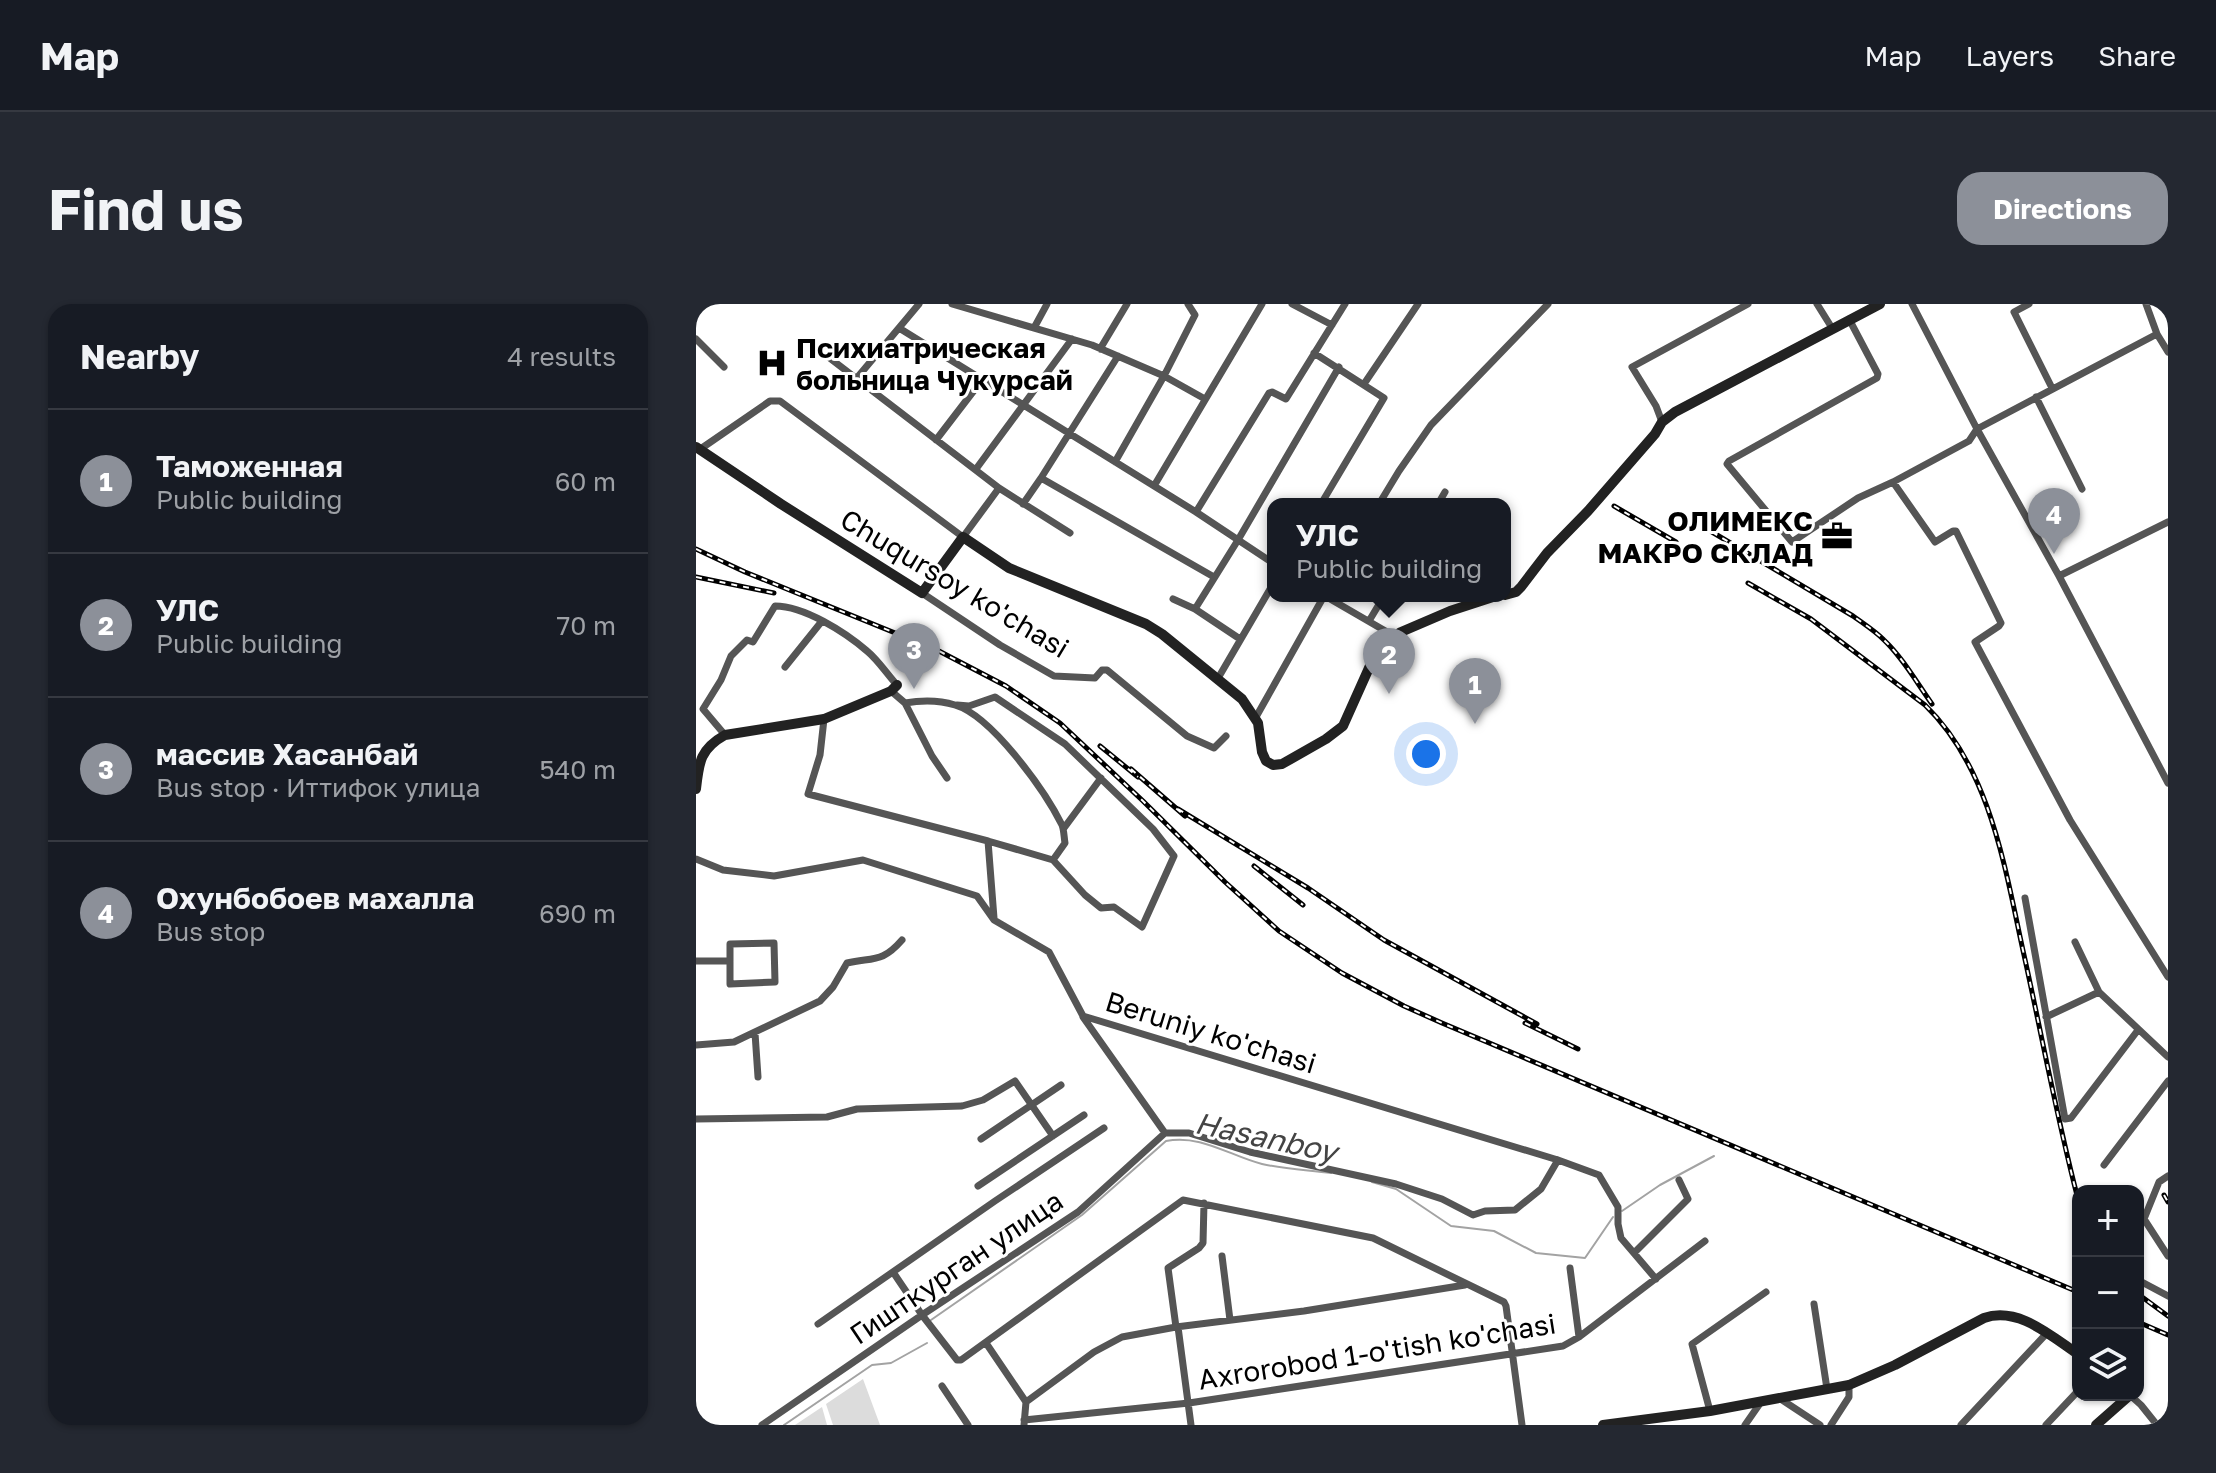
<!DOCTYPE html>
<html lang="en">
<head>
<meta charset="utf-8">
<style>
	:root { --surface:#171b24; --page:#242831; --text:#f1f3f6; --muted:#9ea1a6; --line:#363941; --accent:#8c9099 }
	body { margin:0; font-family:"Golos Text",sans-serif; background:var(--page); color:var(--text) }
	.controls { position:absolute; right:24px; bottom:24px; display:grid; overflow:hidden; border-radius:16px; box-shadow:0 2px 6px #0004 }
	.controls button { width:72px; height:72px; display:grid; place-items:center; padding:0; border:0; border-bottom:2px solid var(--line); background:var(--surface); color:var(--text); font:40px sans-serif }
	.you { position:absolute; left:730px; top:450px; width:28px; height:28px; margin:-20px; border:6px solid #fff; border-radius:50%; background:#1a73e8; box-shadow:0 0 0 12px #1a73e833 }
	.badge { display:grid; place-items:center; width:52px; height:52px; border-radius:50%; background:var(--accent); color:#fff; font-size:26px; font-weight:700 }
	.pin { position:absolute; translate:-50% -66px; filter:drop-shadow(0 2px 4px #0008) }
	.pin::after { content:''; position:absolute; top:42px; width:28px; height:24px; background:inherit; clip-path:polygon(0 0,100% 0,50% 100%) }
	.popup { position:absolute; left:571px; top:194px; width:244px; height:104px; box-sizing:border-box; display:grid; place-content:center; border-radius:16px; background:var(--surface); filter:drop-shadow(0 2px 6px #0005); font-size:26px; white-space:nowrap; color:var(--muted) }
	.popup b { font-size:30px; color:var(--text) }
	.popup::after { content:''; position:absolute; left:50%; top:100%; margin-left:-16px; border:16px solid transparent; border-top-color:var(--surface) }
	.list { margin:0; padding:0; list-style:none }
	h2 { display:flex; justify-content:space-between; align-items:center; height:104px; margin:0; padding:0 32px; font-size:34px }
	h2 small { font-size:26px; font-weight:400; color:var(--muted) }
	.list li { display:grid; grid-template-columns:52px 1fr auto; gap:24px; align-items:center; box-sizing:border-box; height:144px; padding:0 32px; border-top:2px solid var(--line) }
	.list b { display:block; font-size:30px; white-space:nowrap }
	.list p { margin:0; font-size:26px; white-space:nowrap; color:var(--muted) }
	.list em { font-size:26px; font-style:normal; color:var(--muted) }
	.icon { flex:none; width:44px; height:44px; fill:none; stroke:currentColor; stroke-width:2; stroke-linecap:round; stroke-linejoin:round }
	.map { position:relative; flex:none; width:1472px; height:1121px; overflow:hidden; border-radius:24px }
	header { display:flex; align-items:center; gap:48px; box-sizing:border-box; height:112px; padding:0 40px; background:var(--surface); border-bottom:2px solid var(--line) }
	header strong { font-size:38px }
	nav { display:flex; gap:44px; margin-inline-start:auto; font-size:28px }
	.intro { display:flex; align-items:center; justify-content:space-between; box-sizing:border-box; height:192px; padding:0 48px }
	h1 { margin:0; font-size:56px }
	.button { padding:20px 36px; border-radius:24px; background:var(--accent); color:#fff; font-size:28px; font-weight:700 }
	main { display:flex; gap:48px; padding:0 48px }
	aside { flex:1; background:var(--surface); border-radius:24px; box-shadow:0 2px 6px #0004 }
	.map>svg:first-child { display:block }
</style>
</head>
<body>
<header>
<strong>Map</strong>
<nav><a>Map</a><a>Layers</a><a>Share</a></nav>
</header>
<div class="intro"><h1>Find us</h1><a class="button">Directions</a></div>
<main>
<aside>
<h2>Nearby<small>4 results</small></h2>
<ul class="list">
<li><span class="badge">1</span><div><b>Таможенная</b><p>Public building</p></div><em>60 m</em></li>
<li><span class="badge">2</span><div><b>УЛС</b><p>Public building</p></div><em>70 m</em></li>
<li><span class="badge">3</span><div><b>массив Хасанбай</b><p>Bus stop · Иттифок улица</p></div><em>540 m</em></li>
<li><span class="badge">4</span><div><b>Охунбобоев махалла</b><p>Bus stop</p></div><em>690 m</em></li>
</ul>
</aside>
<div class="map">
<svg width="1472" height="1121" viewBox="0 0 1472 1121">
	<rect width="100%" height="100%" fill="#fff"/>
	<path fill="#dcdcdc" d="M167 1075 184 1121H137L130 1100Z
		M126 1103 131 1121H99Z"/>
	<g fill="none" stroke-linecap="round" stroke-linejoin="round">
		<path stroke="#a3a3a3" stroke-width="2" d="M676 878 700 885 755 922 798 927 840 949 889 954 917 913
			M926 907 964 881 1018 852
			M235 1016 386 911 470 837C505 830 534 852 566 860 588 865 612 866 635 869
			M88 1121 176 1061 195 1059 231 1039"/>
		<path stroke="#555" stroke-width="7" d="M256 0 396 41 468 72 509 95
			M596 0 636 21
			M1121 0 1136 24
			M1216 0 1281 125 1363 272 1472 479
			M1333 0 1318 8 1356 84
			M1450 0 1461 30 1472 48
			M1153 15 1182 70 1181 74 1033 157 1031 160 1096 238 1162 194 1197 178 1273 137 1281 125 1461 30
			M203 24 500 208 577 259
			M338 24 351 0
			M0 35 28 63
			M404 45 431 0
			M618 49 688 94 625 200
			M131 52 303 184 374 229
			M160 75 223 0
			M668 80 722 0
			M1340 93 1386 185
			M966 118 960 102 936 63 1052 0
			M240 136 286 76
			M3 146 74 97H84L267 233 303 184
			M419 158 468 72 499 11 492 0
			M280 165 376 35
			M345 174 422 52
			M1197 178 1239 238 1257 227H1260L1305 319 1303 322 1279 338 1374 516 1472 673
			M458 182 566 0
			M327 200 345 174 518 273
			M683 200 703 167 735 121 852 0
			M742 200 749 188
			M500 208 573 89 576 88 590 95 649 0
			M1363 272 1472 218
			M226 289 304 341 358 372 399 374 406 366H411L491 432 518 444 530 432
			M629 292 698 332
			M477 295 499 305 544 335
			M499 305 542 236 643 63
			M673 317 688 292
			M89 363 126 317
			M521 376 577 280
			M195 387 209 399C226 396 243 396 259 401 296 412 349 487 366 521 368 526 368 533 369 539L357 556
			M209 399 236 452 251 474
			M560 413 628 292
			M128 415 124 451 112 490 292 537 357 556 389 591 405 604 418 603 446 623 478 552 457 525 369 440 299 393 273 402 261 401
			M29 431 7 405 25 376 35 352 51 336 57 338 79 302C108 302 149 328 171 347 182 356 191 370 201 381
			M368 524 405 474
			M292 537 298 614
			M0 555 27 566 78 572 167 556 281 592 298 616 353 648 387 712 862 856 903 871 922 903V920L925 934 960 975
			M1329 594 1369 815 1375 814 1442 726
			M1379 638 1403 688 1472 753
			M78 639 79 678 34 680V640Z
			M0 657H34
			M387 713 469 829
			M1350 713 1403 688
			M59 729 62 773
			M0 741 38 738 124 697 137 683 151 659C178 653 186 659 206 636
			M0 815 131 813 161 805 266 802 287 796 319 777 357 832
			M469 829H493L554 848 700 880 746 895 777 911 789 907 819 906 845 885 862 856
			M285 835 365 781
			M1408 861 1472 777
			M1472 872 1463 878 1448 915 1472 952
			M282 882 388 811
			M938 949 992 895 983 876
			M526 952 534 1016
			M874 964 883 1033
			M197 968 226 1011 261 1056H265L487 896 677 934 808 998 810 1002 826 1121
			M1442 976 1472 992
			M1118 1000 1131 1085
			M122 1020 299 897 408 824
			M480 1023 472 964 503 944 507 939 508 899
			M482 1023 495 1121
			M290 1039 330 1098 328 1121
			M246 1082 272 1121
			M1435 1092 1445 1101 1461 1121
			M1083 1094 1124 1121
			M330 1098 398 1048 426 1033 480 1023 608 1007 769 981
			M1014 1107 996 1040 1070 988
			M328 1116 493 1099 867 1042 883 1033 1009 937
			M66 1121 226 1011 382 908 469 829
			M1049 1121 1065 1098
			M1135 1121 1153 1093V1081
			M1265 1121 1351 1029
			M1350 1121 1382 1087"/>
		<path stroke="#222" stroke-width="10" d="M0 143 85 200 226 289 267 233 313 264 450 320 466 330 546 395 562 419 566 448 570 457 577 461 586 460 630 435 647 422 677 355 693 336 705 328 754 307 800 292
			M809 291 820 288 825 283 851 249 892 207 959 130 966 118 979 108 1184 0
			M0 485C3 458 4 445 29 431L128 415 195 387 201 381
			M907 1121 1014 1107 1153 1081 1199 1061 1288 1014C1322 1002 1355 1032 1382 1050
			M1400 1121 1434 1091"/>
		<defs>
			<path id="rail" d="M918 202 980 238
				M1016 228 1157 312C1168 320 1179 327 1188 336 1207 354 1221 379 1236 400
				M0 245 49 268 241 346 310 382 364 419 447 497 529 578 583 627 646 669 708 702 746 719 1382 988
				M0 273 78 289
				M1052 279 1115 315 1229 401C1295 465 1309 565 1328 651 1346 732 1361 815 1382 895
				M404 442 442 473
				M435 465 489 512
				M482 505 612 584 688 636 841 720
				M558 562 607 601
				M829 719 882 745
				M1468 891 1472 898
				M1442 990 1472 1012
				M1442 1018 1472 1031"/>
		</defs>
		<use href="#rail" stroke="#000" stroke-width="5"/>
		<use href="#rail" stroke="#fff" stroke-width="2" stroke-dasharray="6" stroke-linecap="butt"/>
	</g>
	<defs>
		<symbol id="hospital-bare" viewBox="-9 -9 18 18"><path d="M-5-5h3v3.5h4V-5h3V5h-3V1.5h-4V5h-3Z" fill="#000" stroke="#fff" stroke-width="2.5" paint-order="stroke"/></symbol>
		<symbol id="office-bare" viewBox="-9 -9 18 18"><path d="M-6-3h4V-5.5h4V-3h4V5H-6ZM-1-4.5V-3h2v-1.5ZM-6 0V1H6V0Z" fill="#000" stroke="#fff" stroke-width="2.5" paint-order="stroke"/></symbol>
	</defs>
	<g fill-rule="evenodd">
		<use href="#hospital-bare" x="54" y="37" width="44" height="44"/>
		<use href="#office-bare" x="1119" y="210" width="44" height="44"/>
	</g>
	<g text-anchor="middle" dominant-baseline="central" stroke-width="6" stroke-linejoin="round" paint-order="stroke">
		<g font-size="28" font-weight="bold" fill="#000" stroke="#fff" text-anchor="start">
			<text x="100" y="43">Психиатрическая<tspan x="100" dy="32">больница Чукурсай</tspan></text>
			<text x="1117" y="216" text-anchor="end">ОЛИМЕКС<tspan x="1117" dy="32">МАКРО СКЛАД</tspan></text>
		</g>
		<g font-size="28" fill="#000" stroke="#fff">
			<text transform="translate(259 279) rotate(31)">Chuqursoy ko'chasi</text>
			<text transform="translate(515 728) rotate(17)">Beruniy ko'chasi</text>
			<text transform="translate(260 963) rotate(-34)">Гишткурган улица</text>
			<text transform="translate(681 1047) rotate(-9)">Axrorobod 1-o'tish ko'chasi</text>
		</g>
		<g font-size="30" font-style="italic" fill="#444" stroke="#fff">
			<text transform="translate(570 833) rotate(12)">Hasanboy</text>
		</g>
	</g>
</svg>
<div class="controls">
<button>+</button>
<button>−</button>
<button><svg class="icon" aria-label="layers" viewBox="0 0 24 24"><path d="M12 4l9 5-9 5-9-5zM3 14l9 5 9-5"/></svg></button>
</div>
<div class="you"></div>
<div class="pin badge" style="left:779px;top:420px">1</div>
<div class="pin badge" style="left:693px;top:390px">2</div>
<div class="popup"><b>УЛС</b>Public building</div>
<div class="pin badge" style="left:218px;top:385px">3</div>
<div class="pin badge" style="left:1358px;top:250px">4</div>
</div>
</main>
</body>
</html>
